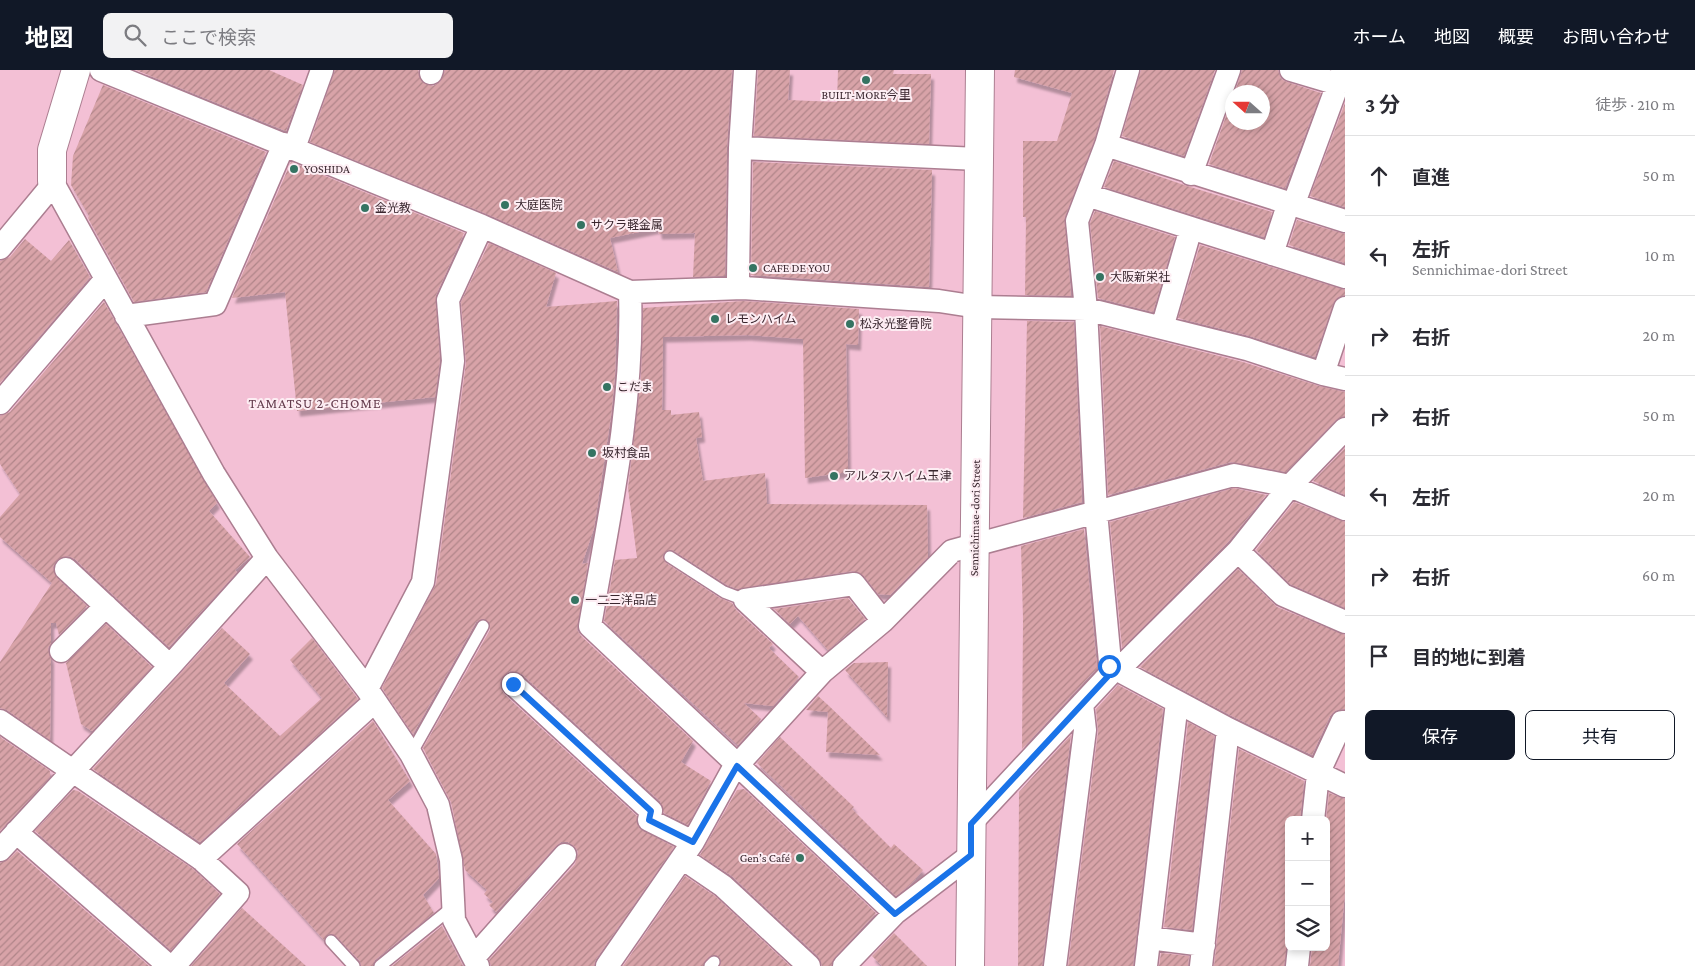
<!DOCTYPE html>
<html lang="ja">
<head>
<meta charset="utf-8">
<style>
	:root { --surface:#fff; --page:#f2f2f3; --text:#2b2b33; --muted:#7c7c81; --line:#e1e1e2; --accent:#111827 }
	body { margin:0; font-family:"Crimson Pro","Noto Sans JP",serif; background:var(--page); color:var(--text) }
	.controls { position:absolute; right:15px; bottom:15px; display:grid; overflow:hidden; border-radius:8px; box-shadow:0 2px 8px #0003 }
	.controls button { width:45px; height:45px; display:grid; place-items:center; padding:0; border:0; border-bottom:1px solid var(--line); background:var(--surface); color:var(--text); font:25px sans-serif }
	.compass { position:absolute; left:1225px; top:15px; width:45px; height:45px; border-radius:50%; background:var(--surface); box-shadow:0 2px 8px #0003; rotate:291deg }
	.stop { position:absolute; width:15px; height:15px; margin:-11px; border:4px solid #1a73e8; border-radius:50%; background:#fff }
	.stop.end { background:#1a73e8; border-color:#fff; box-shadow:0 1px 5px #0008 }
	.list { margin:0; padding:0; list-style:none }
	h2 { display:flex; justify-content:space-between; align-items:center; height:65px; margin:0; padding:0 20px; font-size:21px }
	h2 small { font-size:16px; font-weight:400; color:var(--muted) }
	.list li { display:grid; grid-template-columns:32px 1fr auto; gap:15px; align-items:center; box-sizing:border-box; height:80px; padding:0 20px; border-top:1px solid var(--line) }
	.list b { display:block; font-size:19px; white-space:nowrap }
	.list p { margin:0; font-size:16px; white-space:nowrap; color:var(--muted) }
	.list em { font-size:16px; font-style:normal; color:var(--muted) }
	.actions { display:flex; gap:10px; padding:15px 20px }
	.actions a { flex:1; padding:11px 0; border:1px solid var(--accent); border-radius:8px; text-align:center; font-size:18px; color:var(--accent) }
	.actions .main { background:var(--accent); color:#fff }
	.icon { flex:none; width:28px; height:28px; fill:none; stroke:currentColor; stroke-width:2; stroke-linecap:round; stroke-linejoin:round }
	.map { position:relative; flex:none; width:1345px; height:896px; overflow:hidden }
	header { display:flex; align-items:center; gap:30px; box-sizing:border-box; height:70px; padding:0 25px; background:var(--accent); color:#fff }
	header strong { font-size:24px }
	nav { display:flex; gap:28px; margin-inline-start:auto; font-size:18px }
	.search { width:350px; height:45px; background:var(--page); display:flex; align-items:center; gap:12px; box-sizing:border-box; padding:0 18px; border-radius:8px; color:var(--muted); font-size:19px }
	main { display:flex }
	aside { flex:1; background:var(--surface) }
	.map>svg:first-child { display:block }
</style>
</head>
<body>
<header>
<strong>地図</strong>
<div class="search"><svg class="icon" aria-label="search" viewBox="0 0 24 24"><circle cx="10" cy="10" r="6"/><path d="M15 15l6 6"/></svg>ここで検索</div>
<nav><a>ホーム</a><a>地図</a><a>概要</a><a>お問い合わせ</a></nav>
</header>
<main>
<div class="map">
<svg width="1345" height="896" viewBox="0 0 1345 896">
	<defs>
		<pattern id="building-hatch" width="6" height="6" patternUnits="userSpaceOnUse" patternTransform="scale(1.25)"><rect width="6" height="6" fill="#d8a3a8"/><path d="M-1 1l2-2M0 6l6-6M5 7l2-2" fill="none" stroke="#b08589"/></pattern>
		<filter id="shadow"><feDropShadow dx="3" dy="5.5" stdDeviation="1" flood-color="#0004"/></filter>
	</defs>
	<rect width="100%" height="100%" fill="#f3c0d5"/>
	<path fill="url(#building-hatch)" filter="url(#shadow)" d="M136 0H269L303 15 286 61Z
		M335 0H418L422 12 433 16 440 12 445 0H732L727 77 725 206 693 207 695 163 659 164 658 158 610 168 618 202 487 144 310 72Z
		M758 0H790L788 30 837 32 838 0H894L893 4H931L929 74 754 66Z
		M1015 0H1114L1094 71 1065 147 1071 226 1025 225 1026 147H1023V71H1057L1072 23 1014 7Z
		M1141 0H1215L1184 86 1122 66Z
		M1242 0H1278L1281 9 1287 12 1321 23 1285 118 1209 94 1232 29V52H1262V22H1235Z
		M103 15 266 82 206 222 134 232 88 148 89 146 71 115 73 86Z
		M1345 33V137L1310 126Z
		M1114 91 1187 116 1272 142 1264 167 1104 117Z
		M291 92 464 163 436 225 440 291 435 327 297 341 285 222 232 228Z
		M753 92 932 100 929 217 751 205Z
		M1095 141 1175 167 1153 242 1098 228 1090 153Z
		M1297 150 1345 164V193L1289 175Z
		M25 169 51 191 69 170 90 207 0 313V191L10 187Z
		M489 173 556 203 546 237 617 231 615 305 611 346 594 458 582 494 588 493 577 560 581 566 693 671 681 692 711 711 688 755 664 743 660 731 522 604 510 601 503 606 500 617 504 624 637 746 639 758 674 777 596 889 594 896H491L489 890 575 794 578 781 574 776 568 772H561L556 776 496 842 489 835 493 832 484 824 487 820 465 800 451 732 423 678 490 560 489 552 482 549 476 552 413 664 382 618 436 514 466 293 461 232Z
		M1200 175 1345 220V225L1337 228 1333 234 1315 287 1250 266 1178 248Z
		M743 231 859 239 858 275 846 274 848 402 805 408 803 269 748 265 663 267 662 340H671V345L699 342 702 367 696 368 703 411 765 403 767 434 927 435 928 487 890 525 878 524 864 506 853 501 738 519 727 515 674 481 670 480 664 483 663 487 666 493 720 528 732 533 736 540 773 574 769 578 799 607 773 636 744 633 761 649 738 675 604 551 615 490 637 488 628 418 641 307 643 238Z
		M104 232 217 433 209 441 250 487 235 500 237 502 169 577 75 489 68 486 57 490 53 497 57 508 87 536 59 565 56 553H51V573L48 578 51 589 50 670 7 640 0 638V592L52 513 0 467V447L20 424 0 394V346L10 342Z
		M1027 251 1074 252 1082 432 1023 448Z
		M1100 256 1243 292 1319 316 1345 322V346L1336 350 1286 402 1231 392 1108 425Z
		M1345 378V425L1313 411Z
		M1234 418 1266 425 1228 472 1122 578 1110 452Z
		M1294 432 1345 452V538L1290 514 1256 480Z
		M1084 459 1097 598 1022 679 1023 549 1021 476Z
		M1238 499 1277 537 1345 565V639L1335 641 1330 646 1312 685 1234 647 1140 597Z
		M848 528 865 549 828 580 798 546 790 554 774 539Z
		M106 554 152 597 92 661 81 654 66 593Z
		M222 558 250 584 224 613 280 666 322 628 290 590 312 568 358 629 200 772 93 699Z
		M888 592 887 647 845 600 854 593Z
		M1118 615 1163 639 1133 896H1068L1098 662 1096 639Z
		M818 626 828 635 880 685 826 682 828 642 806 640Z
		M373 651 410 711 388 730 436 784 439 808 423 825 434 843 375 890 373 896H361L360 891 336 866 329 864 324 870 237 774Z
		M1188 652 1214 666 1192 860 1164 857Z
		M1071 665 1042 896H1018L1019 722Z
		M0 667 50 701V707L0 761Z
		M780 667 854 737 852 739 891 778 894 774 923 800 911 814 896 826 757 693Z
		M1239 679 1304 711 1300 750H1289V869L1284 896H1214Z
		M744 719 876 843 835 887 831 896H822L818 886 732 806 700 785 737 720Z
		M73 720 78 721 193 799 220 824 171 880 35 761Z
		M1329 723 1345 729V822L1338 896H1310L1312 877H1326V750Z
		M17 781 149 896H0V793L9 789Z
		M685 806 715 826 790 896H720L721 890 715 885 709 887 703 896H623Z
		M242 838 306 896H191Z
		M442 856 463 896H392Z
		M894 863 927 896H882L872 886Z
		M1161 883 1189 886 1188 896H1159Z"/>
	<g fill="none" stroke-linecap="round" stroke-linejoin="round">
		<defs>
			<path id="service" d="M670 487 724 522 745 530
				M411 684 483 556
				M331 871 354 896
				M380 896 454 836
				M710 896 714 892"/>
			<path id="minor" d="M101 0 482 156 630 222 743 218 939 231 978 237 1086 239 1247 279 1323 304 1345 309
				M1291 0 1338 14
				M431 3 432 0
				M1106 75 1345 151
				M294 78 322 0
				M740 78 978 89
				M1191 104 1229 0
				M52 111 214 404 267 488 367 619 411 684 438 735 451 790 454 850 478 896
				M1087 125 1345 207
				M1294 133 1343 0
				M0 178 49 119 52 111
				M1272 184 1289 132
				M743 218 738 209 740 78 745 0
				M630 222C634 334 609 446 590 556L895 843
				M126 246 215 234 284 74
				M1162 258 1191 158
				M1323 304 1345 238
				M0 333 106 209
				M1238 481 1283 525 1345 552
				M66 499 170 596
				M745 530 854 514 883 551
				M745 530 822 602
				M61 581 106 536
				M1118 600 1228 659 1345 716
				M1111 603 1096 442 1086 239 1077 151 1106 75 1128 0
				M513 614 651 741 649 750 693 772
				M367 619 423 512 453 291 448 230 482 156
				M0 651 201 789 238 823 174 896
				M1313 750 1318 704 1342 652H1345
				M971 753 1111 603 1118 600 1238 481 1290 416 1345 359
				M16 762 169 896
				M0 780 170 596 267 488
				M682 788 723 816 809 896
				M201 789 375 631
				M1149 868 1204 875
				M475 886 565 785
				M607 896 693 772 732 701 822 602 883 551 952 481 1234 405 1290 416 1345 439
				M844 896 895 843 971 785
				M1055 896 1085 660 1082 634
				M1146 896 1177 632
				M1201 896 1228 659
				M1297 896 1299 877"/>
			<path id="tertiary" d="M52 111V80L76 0"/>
			<path id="secondary" d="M970 896 980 0"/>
		</defs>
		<use href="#service" stroke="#ac7e91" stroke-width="14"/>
		<use href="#minor" stroke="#ac7e91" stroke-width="25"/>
		<use href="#tertiary" stroke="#ac7e91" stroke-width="30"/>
		<use href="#secondary" stroke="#ac7e91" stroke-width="30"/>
		<use href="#service" stroke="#fff" stroke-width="11"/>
		<use href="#minor" stroke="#fff" stroke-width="22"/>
		<use href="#tertiary" stroke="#fff" stroke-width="28"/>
		<use href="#secondary" stroke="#fff" stroke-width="28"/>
	</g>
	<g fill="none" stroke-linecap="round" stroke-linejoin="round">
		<path stroke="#1a73e8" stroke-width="6" d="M513 614 651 741 649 750 693 772 737 696 895 844 971 785V754L1111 603 1109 596"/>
	</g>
	<g fill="#357462" stroke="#fdedf3" stroke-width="2">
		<circle cx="866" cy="10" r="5"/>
		<circle cx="294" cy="99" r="5"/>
		<circle cx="505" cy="135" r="5"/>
		<circle cx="365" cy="138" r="5"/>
		<circle cx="581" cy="155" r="5"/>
		<circle cx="753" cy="198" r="5"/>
		<circle cx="1100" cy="207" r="5"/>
		<circle cx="715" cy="249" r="5"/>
		<circle cx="850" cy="254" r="5"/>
		<circle cx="607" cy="317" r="5"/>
		<circle cx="592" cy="383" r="5"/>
		<circle cx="834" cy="406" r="5"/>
		<circle cx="575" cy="530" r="5"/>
		<circle cx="800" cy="788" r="5"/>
	</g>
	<g text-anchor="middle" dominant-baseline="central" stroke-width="4" stroke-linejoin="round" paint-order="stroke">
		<g font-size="12" fill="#39262e" stroke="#fdedf3" text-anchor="start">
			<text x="866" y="25" text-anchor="middle">BUILT-MORE今里</text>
			<text x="304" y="99">YOSHIDA</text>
			<text x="515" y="135">大庭医院</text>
			<text x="375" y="138">金光教</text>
			<text x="591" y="155">サクラ軽金属</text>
			<text x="763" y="198">CAFE DE YOU</text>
			<text x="1110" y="207">大阪新栄社</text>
			<text x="725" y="249">レモンハイム</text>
			<text x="860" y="254">松永光整骨院</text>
			<text x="617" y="317">こだま</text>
			<text x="602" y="383">坂村食品</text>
			<text x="844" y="406">アルタスハイム玉津</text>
			<text x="585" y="530">一二三洋品店</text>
			<text x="790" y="788" text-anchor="end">Gen’s Café</text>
		</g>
		<g font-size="12" fill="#39262e" stroke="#fdedf3">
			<text transform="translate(975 448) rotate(-89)">Sennichimae-dori Street</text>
		</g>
		<g font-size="14" letter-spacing="1" fill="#643b4d" stroke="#fdedf3">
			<text x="315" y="333">TAMATSU 2-CHOME</text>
		</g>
	</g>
</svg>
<div class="controls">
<button>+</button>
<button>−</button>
<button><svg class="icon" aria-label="layers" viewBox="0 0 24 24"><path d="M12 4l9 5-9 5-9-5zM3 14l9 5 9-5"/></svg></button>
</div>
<svg class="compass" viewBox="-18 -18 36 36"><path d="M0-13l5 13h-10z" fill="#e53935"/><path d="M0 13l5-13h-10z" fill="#7c7c81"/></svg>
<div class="stop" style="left:1109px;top:596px"></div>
<div class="stop end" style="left:513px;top:614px"></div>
</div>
<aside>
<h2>3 分<small>徒歩 · 210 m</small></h2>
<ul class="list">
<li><svg class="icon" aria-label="ahead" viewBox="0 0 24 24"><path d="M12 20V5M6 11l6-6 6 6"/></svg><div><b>直進</b></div><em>50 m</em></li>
<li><svg class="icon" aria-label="left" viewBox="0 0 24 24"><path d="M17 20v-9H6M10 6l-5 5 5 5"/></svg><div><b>左折</b><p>Sennichimae-dori Street</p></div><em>10 m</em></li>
<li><svg class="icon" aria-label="right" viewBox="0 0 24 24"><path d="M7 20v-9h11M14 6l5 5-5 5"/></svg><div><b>右折</b></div><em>20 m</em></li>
<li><svg class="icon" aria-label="right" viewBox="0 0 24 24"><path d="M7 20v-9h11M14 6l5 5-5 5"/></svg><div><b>右折</b></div><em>50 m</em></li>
<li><svg class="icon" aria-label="left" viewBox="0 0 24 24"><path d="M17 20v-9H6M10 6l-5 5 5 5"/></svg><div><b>左折</b></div><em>20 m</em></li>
<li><svg class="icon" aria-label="right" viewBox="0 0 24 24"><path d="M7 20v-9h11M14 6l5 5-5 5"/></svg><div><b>右折</b></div><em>60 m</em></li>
<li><svg class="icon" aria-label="arrive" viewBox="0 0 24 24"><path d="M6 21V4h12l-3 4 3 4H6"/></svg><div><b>目的地に到着</b></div></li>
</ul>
<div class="actions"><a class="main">保存</a><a>共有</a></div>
</aside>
</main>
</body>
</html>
